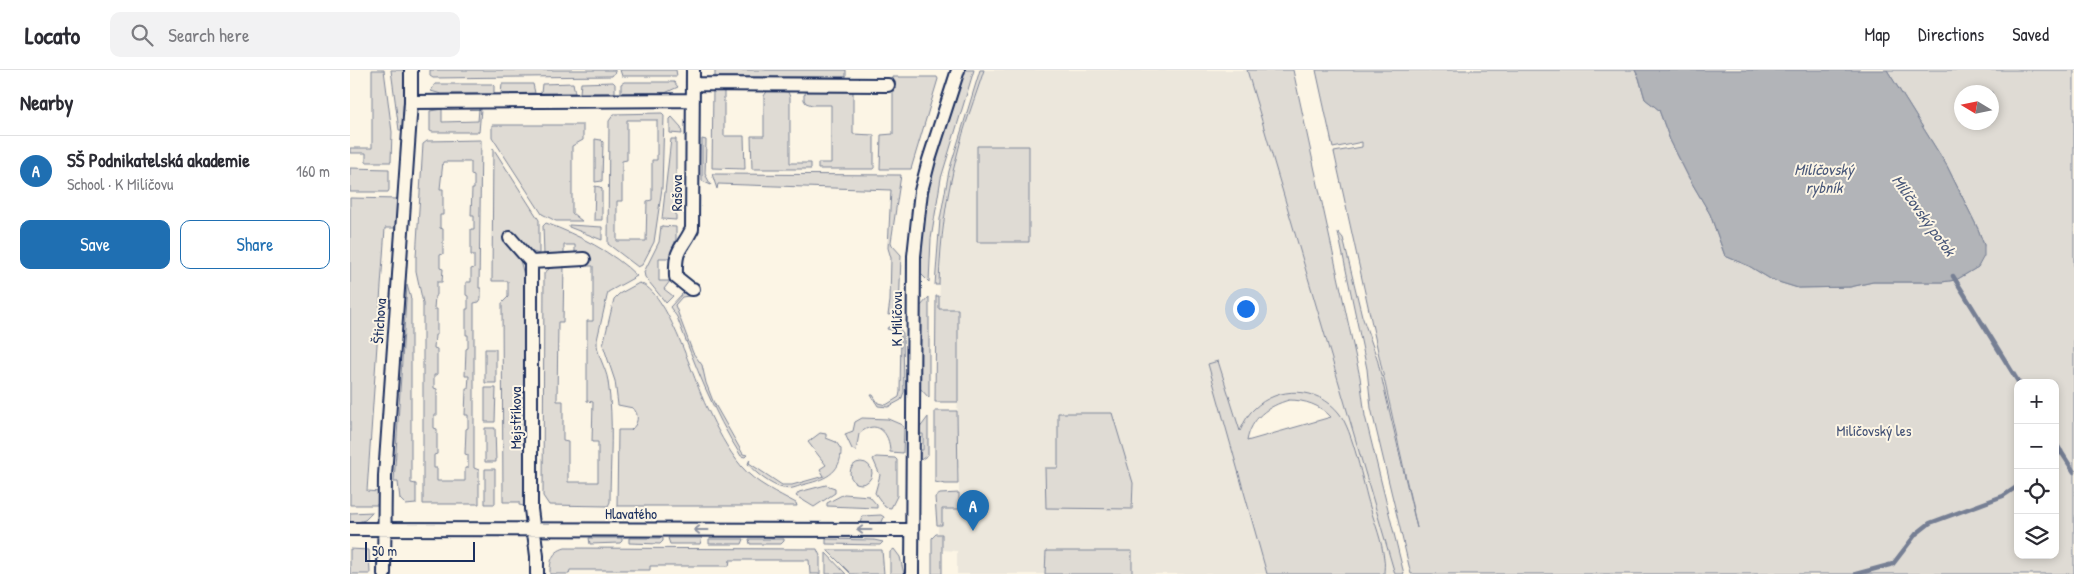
<!DOCTYPE html>
<html lang="en">
<head>
<meta charset="utf-8">
<style>
	:root { --surface:#fff; --page:#f2f2f3; --text:#2b2b33; --muted:#7c7c81; --line:#e1e1e2; --accent:#1f6fb2 }
	body { margin:0; font-family:"Patrick Hand",sans-serif; background:var(--page); color:var(--text) }
	.controls { position:absolute; right:15px; bottom:15px; display:grid; overflow:hidden; border-radius:10px; box-shadow:0 2px 8px #0003 }
	.controls button { width:45px; height:45px; display:grid; place-items:center; padding:0; border:0; border-bottom:1px solid var(--line); background:var(--surface); color:var(--text); font:25px sans-serif }
	.compass { position:absolute; left:1604px; top:15px; width:45px; height:45px; border-radius:50%; background:var(--surface); box-shadow:0 2px 8px #0003; rotate:280deg }
	.scale { position:absolute; left:15px; bottom:12px; width:110px; box-sizing:border-box; padding-left:5px; border:2px solid #1b2f5e; border-top:0; font-size:14px; line-height:18px; white-space:nowrap; color:#1b2f5e; -webkit-text-stroke:4px #fcf5e5; paint-order:stroke }
	.you { position:absolute; left:895px; top:238px; width:18px; height:18px; margin:-12px; border:4px solid #fff; border-radius:50%; background:#1a73e8; box-shadow:0 0 0 8px #1a73e833 }
	.badge { display:grid; place-items:center; width:32px; height:32px; border-radius:50%; background:var(--accent); color:#fff; font-size:16px; font-weight:700 }
	.pin { position:absolute; translate:-50% -41px; filter:drop-shadow(0 1px 2px #0008) }
	.pin::after { content:''; position:absolute; top:26px; width:18px; height:15px; background:inherit; clip-path:polygon(0 0,100% 0,50% 100%) }
	.list { margin:0; padding:0; list-style:none }
	h2 { display:flex; justify-content:space-between; align-items:center; height:65px; margin:0; padding:0 20px; font-size:21px }
	h2 small { font-size:16px; font-weight:400; color:var(--muted) }
	.list li { display:grid; grid-template-columns:32px 1fr auto; gap:15px; align-items:center; box-sizing:border-box; height:70px; padding:0 20px; border-top:1px solid var(--line) }
	.list b { display:block; font-size:19px; white-space:nowrap }
	.list p { margin:0; font-size:16px; white-space:nowrap; color:var(--muted) }
	.list em { font-size:16px; font-style:normal; color:var(--muted) }
	.actions { display:flex; gap:10px; padding:15px 20px }
	.actions a { flex:1; padding:11px 0; border:1px solid var(--accent); border-radius:10px; text-align:center; font-size:18px; color:var(--accent) }
	.actions .main { background:var(--accent); color:#fff }
	.icon { flex:none; width:28px; height:28px; fill:none; stroke:currentColor; stroke-width:2; stroke-linecap:round; stroke-linejoin:round }
	.map { position:relative; flex:none; width:1724px; height:504px; overflow:hidden }
	header { display:flex; align-items:center; gap:30px; box-sizing:border-box; height:70px; padding:0 25px; background:var(--surface); border-bottom:1px solid var(--line) }
	header strong { font-size:24px }
	nav { display:flex; gap:28px; margin-inline-start:auto; font-size:18px }
	.search { width:350px; height:45px; background:var(--page); display:flex; align-items:center; gap:12px; box-sizing:border-box; padding:0 18px; border-radius:10px; color:var(--muted); font-size:19px }
	main { display:flex }
	aside { flex:1; background:var(--surface) }
	.map>svg:first-child { display:block }
</style>
</head>
<body>
<header>
<strong>Locato</strong>
<div class="search"><svg class="icon" aria-label="search" viewBox="0 0 24 24"><circle cx="10" cy="10" r="6"/><path d="M15 15l6 6"/></svg>Search here</div>
<nav><a>Map</a><a>Directions</a><a>Saved</a></nav>
</header>
<main>
<aside>
<h2>Nearby<small></small></h2>
<ul class="list">
<li><span class="badge">A</span><div><b>SŠ Podnikatelská akademie</b><p>School · K Milíčovu</p></div><em>160 m</em></li>
</ul>
<div class="actions"><a class="main">Save</a><a>Share</a></div>
</aside>
<div class="map">
<svg width="1724" height="504" viewBox="0 0 1724 504">
	<rect width="100%" height="100%" fill="#fcf5e5"/>
	<filter id="ink" filterUnits="userSpaceOnUse"><feTurbulence type="fractalNoise" baseFrequency=".02" numOctaves="2"/><feDisplacementMap in="SourceGraphic" scale="10" xChannelSelector="R" yChannelSelector="G"/><feConvolveMatrix kernelMatrix="1 2 1 2 8 2 1 2 1" color-interpolation-filters="sRGB"/></filter>
	<g filter="url(#ink)">
		<path fill="#ece7dc" fill-rule="evenodd" d="M634 0H897L1045 504H1034L1032 480 1000 366 993 348 984 337 972 328 962 325 919 327 904 339 890 362 868 291 858 294 917 504H782V482L696 481 695 504H607V481L592 480V464H588V455L592 454V439H609V398H607L608 240 589 239 591 182 600 112 607 82ZM696 398H708L782 438Z"/>
		<path fill="#dfdbd4" stroke="#7d8599" fill-rule="evenodd" d="M22 0H34L42 62 41 92H16V83H0V78H22Z
			M41 0H55L52 60H49Z
			M80 0H265V2L262 6 83 8 80 6Z
			M270 0H326L327 6H272Z
			M365 0H496V7H365Z
			M614 0H624L591 108 581 169 579 212 570 203 572 167 579 116 585 92Z
			M630 0H634C625 28 614 56 607 85 596 127 590 171 589 215H585L590 149 599 101Z
			M897 0H943L1010 307 1015 346 1054 504H1045Z
			M966 0H1285L1289 8 1295 29 1309 40 1320 70 1339 108 1360 144 1375 186 1399 196 1422 210 1448 218 1500 217 1523 212H1592L1606 210 1628 197 1634 175 1628 159 1597 96 1537 0H1724V504H1061L1021 338 1017 299 988 162 993 168 1012 246 1027 288 1067 458 984 82 1012 77V72L983 78ZM1612 22H1642V52H1612ZM1668 313H1705V485H1668Z
			M543 7H587L588 9 561 99H530L531 65 543 64Z
			M263 12 265 14V23H230L231 13Z
			M274 12H324L328 17 315 23H271V14Z
			M223 13 225 23H191L192 14Z
			M85 14H142L144 16V24H91L81 21Z
			M152 14H183L185 23 151 24Z
			M363 19 371 20 374 22V66H394L395 99 362 98Z
			M418 20 438 22 440 27V93H461V99H402L401 66H414V26Z
			M503 20V64L524 65V99H468V93H481V35H462L456 33 454 30V25L457 21Z
			M92 39V52L128 51 129 39H131L129 62H82L80 61V41Z
			M312 43 314 45 312 118 304 172 292 195 288 197 258 174 259 51 264 44ZM277 50H307V90H302V130L297 131 296 171H267V131H272V91L277 90Z
			M322 47 331 57 332 64 320 63V49Z
			M142 55H233V70L222 76V143L232 151H206L192 144 142 67Z
			M245 69 251 70 253 72 252 111 245 112Z
			M321 69H326V150L312 149Z
			M352 69 356 70V73L355 104 361 115 352 111Z
			M131 70 129 218H131V229L129 232 124 233V398L129 400V434H73V233L66 201V188L73 74 77 71ZM93 92H121V105L124 106V119H122L121 145H124V159H121V185H124V198L121 199V212H116V225L118 226V239H116V265H118V278L116 279 115 306H119L118 319H116L115 345H118V358L116 359 115 384 118 385V398H115V411H87V398H84V385L87 384V359L84 358V345H87V319L84 318V305H87V279L84 278 85 265H87V239H84L85 226 87 225V212H92L93 199 90 198V185L93 184V159L90 158V145H93V119H90Z
			M627 76H679V172H627Z
			M143 78 189 150V184L179 181 162 162 154 169 170 190 175 209 174 436 169 435V432H153L152 233 158 227V211H142Z
			M0 98 39 99V120L38 122H0Z
			M362 104 551 105 541 172 542 175 551 185 549 243 538 245 540 231 541 188 538 178 541 120 368 114 367 119Z
			M245 116 250 117 252 119V150H244Z
			M0 128 48 129 46 158H35L17 421 29 422 28 435H0Z
			M196 153C228 165 263 182 287 206L258 222 247 270C246 285 256 297 258 311 264 351 260 392 260 432L258 436 199 435 193 426 194 203 204 195 214 194 213 252H208L207 331H213V371L218 372V412H248V372H242L243 332 237 331V251H243V196H237V185H225V175H214V185H194L193 156Z
			M219 155 252 157V170L219 157Z
			M311 156 326 157V169L319 188H309V211H320L314 219 323 226 316 233 295 207 294 202 309 172Z
			M289 213C318 220 344 312 357 338 367 359 377 379 392 397 405 413 428 423 446 433L447 436H267L268 360H281C288 354 290 345 283 338L268 335 265 311 253 275 264 229 269 224Z
			M57 215 61 229V413L66 414V434L56 435 50 429 48 412H44Z
			M333 223H346V225L332 227 325 235 343 283 352 295 356 313 363 331 393 384 397 385 395 387 391 386C363 342 345 295 327 247L320 237Z
			M586 226H589V239H608V332H585Z
			M579 227V328L569 317V238Z
			M538 257 549 258 553 263 554 322 551 330 538 337 528 336 521 325H523L528 333 536 335 549 327 550 322 551 266 546 261 537 259Z
			M135 279H146V313H135Z
			M868 291 890 361C894 353 897 345 904 339 927 316 968 316 989 343 1003 360 1013 414 1020 437 1025 454 1032 471 1034 489 1035 494 1034 499 1034 504H917L858 294ZM939 330C955 330 970 335 981 347L897 371C901 348 918 336 939 330Z
			M135 318H146L145 352H135Z
			M585 341H607L608 414H595L585 412Z
			M708 343H762L783 413 782 439 696 438 695 398H708Z
			M578 347V385L569 391V380H573V364H568L569 359Z
			M512 348 538 349 552 355 554 359 553 383 540 382C540 362 526 348 509 364L506 381 502 379 495 364 503 361 505 352Z
			M135 358H145L146 392H135Z
			M470 363 476 364V368L486 372 491 379C492 404 473 410 452 415 446 417 440 420 433 418 422 416 405 403 398 394L400 389 399 393 432 415H442L474 406 470 399 476 395 458 372Z
			M526 387 545 388 547 390V426L541 438 535 437 525 423 530 405 523 389Z
			M500 403a11 11 0 1 1 22 0a11 11 0 1 1-22 0Z
			M135 399H145V434H135Z
			M476 415 485 418V423L464 437 446 426 449 422Z
			M609 423V439H592V455H587L585 427 590 424Z
			M494 424 519 426 527 435V438L477 436V433Z
			M23 442 15 450 0 454V443Z
			M531 445 534 447 532 452 510 454 512 446Z
			M586 464H592V504H582V468Z
			M239 468H272V471L270 473 240 474Z
			M279 468H313V471L310 474 279 473Z
			M318 468H352L350 474H320Z
			M359 469H394L392 474H359Z
			M399 469H434V471L431 474H400Z
			M476 469 524 470 533 472 530 475 476 474Z
			M215 478 467 479 470 486V504H460L459 490H380L379 496H300V500H220L219 504H200C200 492 201 482 215 478Z
			M0 479 19 480 20 504H0Z
			M544 479 550 487 554 504H540V482Z
			M477 480H532L534 504H501Z
			M696 481H782V504H695Z
			M476 483 496 504H476Z"/>
		<path fill="#b2b4b8" stroke="#767f94" d="M1285 0H1537L1597 96 1628 159 1634 175V186L1628 197 1606 210 1592 212H1523L1500 217 1448 218 1422 210 1399 196 1375 186 1360 144 1339 108 1320 70 1309 40 1295 29 1289 8Z"/>
		<g fill="none" stroke-linecap="round" stroke-linejoin="round">
			<path stroke="#767f94" stroke-width="4.5" d="M1603 206 1669 313
				M1705 372 1724 402
				M1705 388 1711 381
				M1506 504 1543 494 1566 464 1580 453 1653 426 1668 416"/>
			<defs>
				<path id="minor" d="M343 0 342 159C330 183 325 177 326 207L341 219H343
					M343 14 538 15
					M61 32 343 30
					M160 168 181 192 234 189
					M181 192V439L187 486V504
					M0 459 562 460
					M34 504 35 406 61 32V0
					M562 504 564 186 571 121 579 90 608 0"/>
			</defs>
			<use href="#minor" stroke="#1b2f5e" stroke-width="16"/>
			<use href="#minor" stroke="#fcf5e5" stroke-width="12"/>
		</g>
		<defs><path id="oneway-shaft" d="M-6 0H5M1.5-3L5.5 0L1.5 3" fill="none" stroke-width="1.6" stroke-linecap="round" stroke-linejoin="round" transform="scale(1.25)"/></defs>
		<g stroke="#8c92a2">
			<use href="#oneway-shaft" transform="translate(351 460) rotate(-180)"/>
			<use href="#oneway-shaft" transform="translate(514 460) rotate(-180)"/>
		</g>
	</g>
	<g text-anchor="middle" dominant-baseline="central" stroke-width="4" stroke-linejoin="round" paint-order="stroke">
		<g font-size="15" fill="#1b2f5e" stroke="#fcf5e5">
			<text transform="translate(326 123) rotate(-90)">Rašova</text>
			<text transform="translate(546 249) rotate(-90)">K Milíčovu</text>
			<text transform="translate(29 251) rotate(-86)">Štichova</text>
			<text transform="translate(165 348) rotate(-90)">Mejstříkova</text>
			<text x="281" y="443">Hlavatého</text>
		</g>
		<g font-size="15" fill="#425176" stroke="#fcf5e5">
			<text x="1524" y="360">Milíčovský les</text>
		</g>
		<g font-size="16" font-style="italic" fill="#485779" stroke="#fcf5e5">
			<text x="1474" y="99">Milíčovský<tspan x="1474" dy="18">rybník</tspan></text>
			<text transform="translate(1574 145) rotate(54)">Milíčovský potok</text>
		</g>
	</g>
</svg>
<div class="controls">
<button>+</button>
<button>−</button>
<button><svg class="icon" aria-label="locate" viewBox="0 0 24 24"><circle cx="12" cy="12" r="6"/><path d="M12 2v4M12 18v4M2 12h4M18 12h4"/></svg></button>
<button><svg class="icon" aria-label="layers" viewBox="0 0 24 24"><path d="M12 4l9 5-9 5-9-5zM3 14l9 5 9-5"/></svg></button>
</div>
<svg class="compass" viewBox="-18 -18 36 36"><path d="M0-13l5 13h-10z" fill="#e53935"/><path d="M0 13l5-13h-10z" fill="#7c7c81"/></svg>
<div class="scale">50 m</div>
<div class="you"></div>
<div class="pin badge" style="left:623px;top:461px">A</div>
</div>
</main>
</body>
</html>
